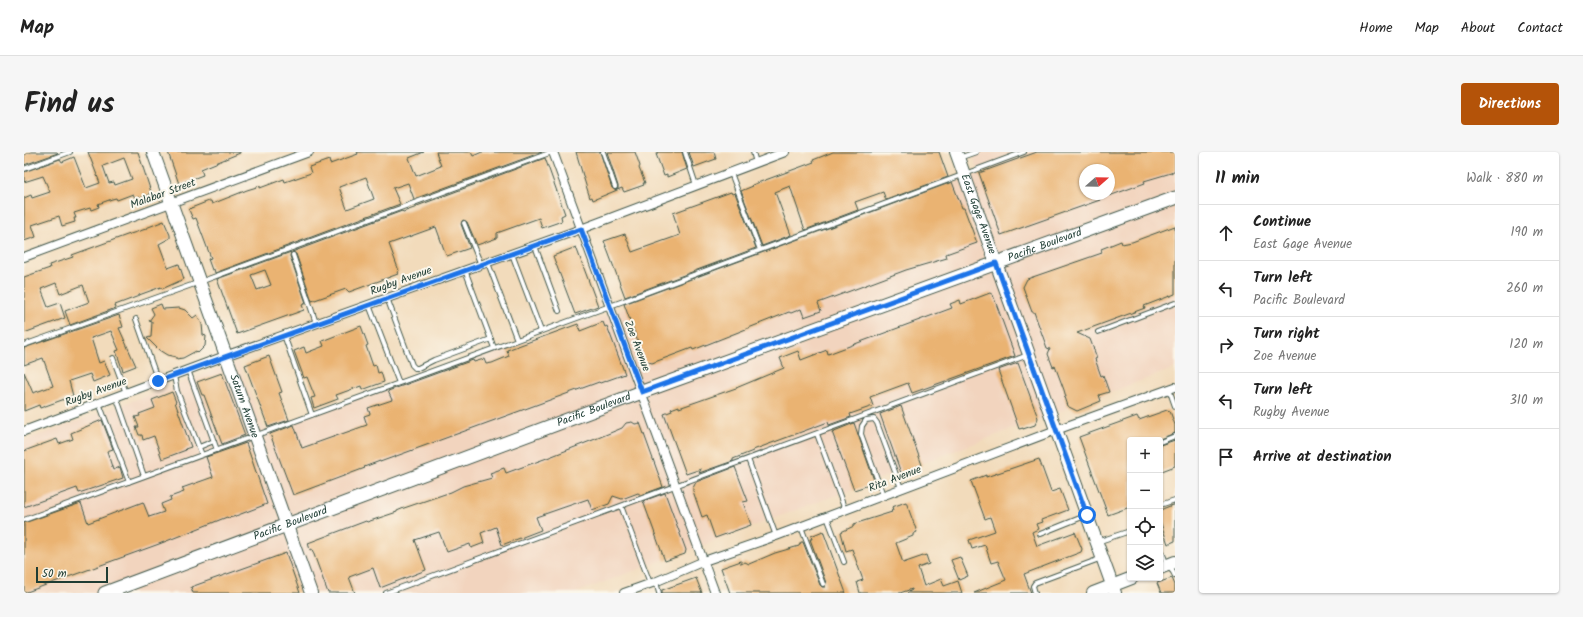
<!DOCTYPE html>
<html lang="en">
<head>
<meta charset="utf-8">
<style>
	:root { --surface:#fff; --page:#f6f6f6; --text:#222; --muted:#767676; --line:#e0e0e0; --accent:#b45309 }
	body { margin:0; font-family:Kalam,sans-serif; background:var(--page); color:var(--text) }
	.controls { position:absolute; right:12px; bottom:12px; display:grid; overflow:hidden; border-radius:4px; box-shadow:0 1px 3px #0004 }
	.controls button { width:36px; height:36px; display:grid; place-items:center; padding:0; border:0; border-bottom:1px solid var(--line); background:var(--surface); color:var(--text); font:20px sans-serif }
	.compass { position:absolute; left:1055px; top:12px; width:36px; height:36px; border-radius:50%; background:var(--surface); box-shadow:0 1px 3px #0004; rotate:70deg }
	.scale { position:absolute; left:12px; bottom:10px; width:72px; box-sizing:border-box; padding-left:4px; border:2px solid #1f3d34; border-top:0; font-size:11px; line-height:14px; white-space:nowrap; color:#1f3d34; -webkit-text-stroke:3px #fbf7ec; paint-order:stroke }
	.stop { position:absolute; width:12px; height:12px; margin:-9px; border:3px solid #1a73e8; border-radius:50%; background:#fff }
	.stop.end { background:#1a73e8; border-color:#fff; box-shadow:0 1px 4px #0008 }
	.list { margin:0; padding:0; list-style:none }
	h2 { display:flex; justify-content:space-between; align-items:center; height:52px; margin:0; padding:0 16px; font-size:17px }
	h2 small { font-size:13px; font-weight:400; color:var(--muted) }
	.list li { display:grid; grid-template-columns:26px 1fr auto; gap:12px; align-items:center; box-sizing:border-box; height:56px; padding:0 16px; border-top:1px solid var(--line) }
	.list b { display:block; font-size:15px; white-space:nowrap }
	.list p { margin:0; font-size:13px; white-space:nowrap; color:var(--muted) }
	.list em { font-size:13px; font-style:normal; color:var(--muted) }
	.icon { flex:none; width:22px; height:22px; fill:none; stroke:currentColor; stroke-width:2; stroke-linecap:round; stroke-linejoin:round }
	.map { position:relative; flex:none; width:1151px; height:441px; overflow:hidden; border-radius:4px }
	header { display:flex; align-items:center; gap:24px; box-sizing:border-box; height:56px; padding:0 20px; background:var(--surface); border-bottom:1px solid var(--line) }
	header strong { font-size:19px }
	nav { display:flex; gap:22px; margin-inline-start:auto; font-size:14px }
	.intro { display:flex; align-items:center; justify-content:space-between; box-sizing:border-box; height:96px; padding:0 24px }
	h1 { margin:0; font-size:28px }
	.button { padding:10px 18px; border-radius:4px; background:var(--accent); color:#fff; font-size:14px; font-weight:700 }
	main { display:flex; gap:24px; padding:0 24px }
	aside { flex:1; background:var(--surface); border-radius:4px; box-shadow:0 1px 3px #0004 }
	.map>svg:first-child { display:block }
</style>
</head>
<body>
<header>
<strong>Map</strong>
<nav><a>Home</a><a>Map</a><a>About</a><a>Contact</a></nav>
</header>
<div class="intro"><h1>Find us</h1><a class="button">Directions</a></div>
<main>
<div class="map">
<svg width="1151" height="441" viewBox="0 0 1151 441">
	<rect width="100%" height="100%" fill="#fbf7ec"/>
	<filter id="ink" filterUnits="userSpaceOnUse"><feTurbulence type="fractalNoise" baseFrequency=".025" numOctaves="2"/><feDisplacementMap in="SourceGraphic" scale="8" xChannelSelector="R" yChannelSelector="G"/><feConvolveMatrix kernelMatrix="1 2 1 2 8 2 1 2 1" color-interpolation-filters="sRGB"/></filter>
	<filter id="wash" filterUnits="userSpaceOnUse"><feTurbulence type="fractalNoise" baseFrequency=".012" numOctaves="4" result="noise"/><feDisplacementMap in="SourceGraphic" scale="16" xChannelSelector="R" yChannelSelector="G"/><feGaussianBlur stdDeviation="0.9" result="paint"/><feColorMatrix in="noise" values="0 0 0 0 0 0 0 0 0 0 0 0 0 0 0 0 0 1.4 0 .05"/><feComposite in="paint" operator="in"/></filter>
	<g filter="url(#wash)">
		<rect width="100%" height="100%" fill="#f2dbbb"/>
		<path fill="#f2d4be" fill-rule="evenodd" d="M948 0H1151V216L551 441H0V289L214 210 240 277 580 164 955 21ZM1061 18H1085V42H1061Z"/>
		<g id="blocks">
			<path fill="#eab372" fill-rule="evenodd" d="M7 0H33L34 1 0 13V3Z
				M64 0H114L127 40 125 41 126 43 115 46V45L111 46 109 42 93 48 92 46 88 47 74 52 75 55 67 58 66 56 50 61 52 66H50L51 70 38 74 35 64 8 73 12 85 0 89V46L7 43 8 46 26 40 19 24 0 30V20L36 7 38 10 50 5 62 36 76 31ZM100 6 108 27 91 33 90 30 85 31 79 14Z
				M144 0H216V1L177 17 179 23 155 32Z
				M333 0H400L385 6 392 24 417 14 412 0H447L449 4 458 0H518L390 47 384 31 369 36 376 52 191 121 190 117 188 118 184 107 187 106 172 66 169 67 165 58 167 56 185 49H187L188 52 223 38 236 34V36L260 27 261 30 287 21 285 15 305 8 306 12 334 2ZM342 25 350 47 323 57 315 35Z
				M552 0H576L588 36 591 38 594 37V34L583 0H611L616 14 615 16 621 31H619L620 33 600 40 598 36 569 48 568 45 566 46 560 27Z
				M633 0H658L663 17 643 25V23L640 24 632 2H633Z
				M665 0H690L692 7 670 15Z
				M809 0H915L924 25 862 48 859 40 831 50 834 58 781 78 766 34 751 40 767 83 738 94 717 39 729 34 728 33 790 10 789 8Z
				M1013 0H1151V18L1147 21 1120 29 1121 31 1085 44V18H1061V42H1073L1076 48 977 83 955 21Z
				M521 6 541 62 537 64 538 69 518 76 515 66 473 81V86L453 93 443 70 439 68 437 72 446 96 423 104 422 103 412 75 365 92 375 119 373 120 374 122 325 140 322 137 288 149 272 102 268 100 378 59 379 60 393 55V54Z
				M928 30 938 56H940L953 91 922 102 923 106 882 118 794 151 797 159 780 165 777 157 767 161 765 160 669 198 668 196 628 211 621 209 600 152Z
				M707 40 708 42 711 41 732 96 601 145 580 89 601 82 608 100 656 83 649 61Z
				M140 69 146 83V86L135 92 144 116 155 112 160 127 138 137 137 135 115 143V144L91 153 92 156 46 173 41 159 65 150 59 133 36 142 32 131 17 137 24 155 36 151 41 166 0 181V125L26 116 25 113 49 105 48 103 103 83 122 77V76Z
				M1151 74V142L1120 154 1121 156 1053 181 1066 187 1073 206 1071 207 1077 224 1079 223 1085 240 1075 243 1077 249 1053 259 1043 254 1040 245H1042L1040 238 1031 214 1029 215 1024 202 1026 197 1023 196 1010 160H1008L1005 152 999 135 1003 127 1078 101 1077 97 1097 89 1098 92 1108 90Z
				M552 95 574 154 551 162 529 104Z
				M267 100 266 104 282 151 278 153 280 158 213 182 193 127ZM241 118 247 133 233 138 227 123Z
				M966 141 969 143 991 204 888 241 884 231 846 245 849 254 826 262 827 265 805 273 804 270 729 298V299L709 307V309L675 321 677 317 662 322 640 262 648 259 647 257 655 254V256L712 236 760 216 756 206 774 199 777 208 803 198 804 202 928 156 926 152 936 148 937 152Z
				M137 152 139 157 155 156 161 158 169 166 173 163 178 172 179 183 182 184 181 194 174 201 172 199 159 206 152 207V205L143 203 135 198 123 186 127 185 128 170 125 169 130 162 127 156Z
				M95 163 99 175 95 176 112 214 99 219 92 199 95 198 87 179 67 186 75 211 80 209 86 223 69 230 66 222 45 229 49 244 16 256 15 253 0 259V220L9 241 29 234 19 206 0 213V196Z
				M579 170 581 175 583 174 601 222 576 231 575 230 356 310V309L340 315 341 316 269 343 246 282 270 273 278 296 343 273 340 264 346 262 344 256 368 248 364 239 449 208 450 210 460 207 462 212 468 211 485 204 483 198 554 172 556 179Z
				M337 174 344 193 342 194 349 214 352 213 354 221 357 220 360 230 338 238 337 234 312 243 314 247 290 256 287 246 291 245 283 225 280 226 270 199 280 195 282 201 300 194 298 189Z
				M245 204 258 240 255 241 265 268 244 275 221 213Z
				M994 211 1014 266 1011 273 999 277V276L995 277 974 218Z
				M198 221 221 283 198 292 180 243H178L173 230Z
				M148 240 152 250H151L167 295 161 297 162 298 138 307 130 284 119 288 118 283H115L112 275H115L111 265 116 264 115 262 131 256 128 248Z
				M877 254 898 313 880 321H877L856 262Z
				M1143 258 1146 259 1151 273V281L1133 288H1106V355L1084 363 1055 285 1113 264 1115 268Z
				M78 268 89 297 83 299 89 318 96 315 99 326 55 341 53 336 0 355V299L33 287 35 292 49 287 47 281Z
				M608 270 611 272 616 271 639 335 617 343 614 341 598 347 589 344 585 352 568 358 564 347 512 365 517 378 478 393 472 375 457 381 460 391 447 396 446 392 423 400 415 380 391 388 402 418 356 436 349 416 325 425 331 441H304L288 397 286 398 284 391 342 369 343 370 373 360V359L380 356 427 340 439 334 468 326 466 321 480 316 482 321 523 306 574 286 598 276 602 271Z
				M830 271 851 331 830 338 808 280Z
				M1151 288V314L1138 319 1136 313V293Z
				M222 291 243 352 209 365 204 366 203 365 135 392 0 441V371L57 351 64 371 119 350 125 365 140 360 137 352 147 348 146 345 160 340 158 336 189 325 182 305Z
				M1015 307 1027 340 1036 337 1044 358 1017 368 1018 370 1012 372 1014 377 1008 380 1013 394 1051 380 1058 397 1057 400 1000 422 1007 441H950L982 428 974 409 967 411 961 393 948 397 945 388 971 379 966 365 961 367 947 329 962 323V325Z
				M711 315 724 349 719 350 727 373 691 386 683 363 678 365 669 339V336L672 330Z
				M641 341 662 398 661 402 641 409 619 349Z
				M882 350 893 380 889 382V384L872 391 879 411 902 403 905 412 894 416 900 434 917 427 920 434 934 429 938 441H883L888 438V437L876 441H836L833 430 839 428 828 397 822 399 817 380 830 374V372L868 360 867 359 869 358 868 355Z
				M1151 352V389L1144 392 1136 369V358Z
				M799 379 822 441H706L697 416 717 409V412L721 410 725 412 751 401 775 394 777 390H779L796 433 798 435H801L802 431 786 387H788L787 384Z
				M262 401 276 441H169L167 435Z
				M936 405 944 424 935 428 927 408Z
				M672 426 678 441H638V438Z
				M1148 426 1151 433V441H1137L1133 431Z"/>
		</g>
	</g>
	<g filter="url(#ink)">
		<use href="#blocks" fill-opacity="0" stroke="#3f5548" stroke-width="1"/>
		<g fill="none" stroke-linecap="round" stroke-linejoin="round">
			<defs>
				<path id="lane" d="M579 0 591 35
					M661 0 672 33
					M729 0 732 11
					M935 6 952 0
					M0 17 46 0
					M707 21 736 98
					M440 71 457 113
					M511 94 535 159
					M488 102 517 179
					M269 103 292 171
					M464 111 493 188
					M441 118 470 196
					M363 146 388 213 391 216H394L410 208 467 187
					M345 153 375 231
					M112 167 134 229
					M1074 180 1151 151
					M260 183 288 263
					M0 193 176 130 528 0
					M89 206 102 241
					M164 218 193 298
					M150 224 153 239 178 303
					M1145 237 1151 254
					M92 244 120 324
					M75 251 105 330
					M793 282 821 358
					M1136 290 1151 284
					M175 295 190 289
					M724 307 752 384
					M859 343 837 282 838 274 842 268 850 267 853 271 877 336
					M1136 353 1151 348
					M597 354 626 431
					M803 365 820 410
					M0 368 586 154 1000 0
					M777 375 799 432
					M1016 382 1061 364
					M1073 390 1106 379
					M1136 395 1143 413 1149 420 1151 424
					M632 430 635 441
					M362 441 1004 203
					M1011 441 1009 434 1011 431 1078 406"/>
				<path id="street" d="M529 0 691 441
					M0 105 285 0
					M0 279 201 204 557 77 761 0
					M600 441 631 430 680 409 752 384 1032 278 1151 235"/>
				<g id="secondary">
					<path id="s1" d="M129 0 287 441"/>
					<path id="s2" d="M932 0 1091 441"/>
					<path d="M1136 416 1151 410"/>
					<path d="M1069 441 1108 426"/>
				</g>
				<g id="primary">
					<path id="s3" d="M81 441 618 240 1151 46"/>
				</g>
			</defs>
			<use href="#lane" stroke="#3f5548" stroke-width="6"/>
			<use href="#street" stroke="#3f5548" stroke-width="10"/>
			<use href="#secondary" stroke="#3f5548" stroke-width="14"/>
			<use href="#primary" stroke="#3f5548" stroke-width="15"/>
			<use href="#lane" stroke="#fff" stroke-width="4"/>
			<use href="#street" stroke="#fff" stroke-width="8"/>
			<use href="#secondary" stroke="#fff" stroke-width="12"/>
			<use href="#primary" stroke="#fff" stroke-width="13"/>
		</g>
	</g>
	<g fill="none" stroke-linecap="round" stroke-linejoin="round" filter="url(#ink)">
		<path stroke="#1a73e8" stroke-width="5" d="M134 229 557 77 618 240 972 111 1063 363"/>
	</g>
	<g text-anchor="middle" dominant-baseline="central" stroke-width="4" stroke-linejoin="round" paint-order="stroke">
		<g font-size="11" fill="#1f3d34" stroke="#fbf7ec">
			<text transform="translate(139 42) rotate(-20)">Malabar Street</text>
			<text stroke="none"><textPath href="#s2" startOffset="66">East Gage Avenue</textPath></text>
			<text stroke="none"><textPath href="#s3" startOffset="1002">Pacific Boulevard</textPath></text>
			<text transform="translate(377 129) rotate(-20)">Rugby Avenue</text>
			<text transform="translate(613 194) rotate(69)">Zoe Avenue</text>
			<text transform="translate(72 240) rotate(-20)">Rugby Avenue</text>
			<text stroke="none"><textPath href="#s1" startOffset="270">Saturn Avenue</textPath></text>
			<text stroke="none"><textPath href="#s3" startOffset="522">Pacific Boulevard</textPath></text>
			<text transform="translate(871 327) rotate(-21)">Rita Avenue</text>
			<text stroke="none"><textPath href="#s3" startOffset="198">Pacific Boulevard</textPath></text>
		</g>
	</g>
</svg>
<div class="controls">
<button>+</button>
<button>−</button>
<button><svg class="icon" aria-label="locate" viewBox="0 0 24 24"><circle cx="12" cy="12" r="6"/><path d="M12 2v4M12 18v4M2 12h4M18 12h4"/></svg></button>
<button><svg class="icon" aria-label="layers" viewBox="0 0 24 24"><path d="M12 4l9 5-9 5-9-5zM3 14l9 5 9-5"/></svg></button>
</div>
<svg class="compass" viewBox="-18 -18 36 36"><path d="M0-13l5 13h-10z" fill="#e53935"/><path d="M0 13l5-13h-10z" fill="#767676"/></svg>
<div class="scale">50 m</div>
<div class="stop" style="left:1063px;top:363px"></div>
<div class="stop end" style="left:134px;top:229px"></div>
</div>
<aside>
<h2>11 min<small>Walk · 880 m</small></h2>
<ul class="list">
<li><svg class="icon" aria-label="ahead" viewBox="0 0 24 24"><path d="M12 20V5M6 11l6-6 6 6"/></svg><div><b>Continue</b><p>East Gage Avenue</p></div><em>190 m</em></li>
<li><svg class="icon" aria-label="left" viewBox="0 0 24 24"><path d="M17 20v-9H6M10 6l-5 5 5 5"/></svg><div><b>Turn left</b><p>Pacific Boulevard</p></div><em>260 m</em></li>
<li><svg class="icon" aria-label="right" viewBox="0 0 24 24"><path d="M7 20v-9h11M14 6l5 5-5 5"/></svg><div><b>Turn right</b><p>Zoe Avenue</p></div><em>120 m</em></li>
<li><svg class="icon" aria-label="left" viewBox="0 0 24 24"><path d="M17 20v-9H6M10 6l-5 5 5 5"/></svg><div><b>Turn left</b><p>Rugby Avenue</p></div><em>310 m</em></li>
<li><svg class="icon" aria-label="arrive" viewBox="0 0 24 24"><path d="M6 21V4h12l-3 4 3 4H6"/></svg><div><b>Arrive at destination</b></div></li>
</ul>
</aside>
</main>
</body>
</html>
